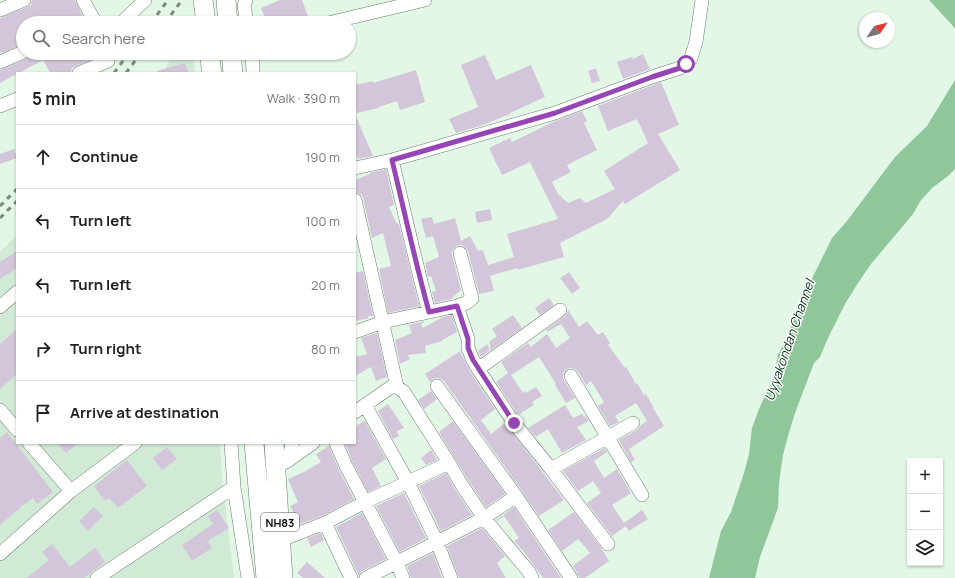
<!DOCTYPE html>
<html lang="en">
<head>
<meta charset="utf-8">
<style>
	:root { --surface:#fff; --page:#f2f2f2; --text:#222; --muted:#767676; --line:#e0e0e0 }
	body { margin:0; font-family:Manrope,sans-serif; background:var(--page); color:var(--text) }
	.controls { position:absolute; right:12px; bottom:12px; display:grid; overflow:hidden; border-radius:0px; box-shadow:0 1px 3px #0004 }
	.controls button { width:36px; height:36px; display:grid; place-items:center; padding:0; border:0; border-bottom:1px solid var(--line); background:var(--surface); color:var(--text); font:20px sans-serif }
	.compass { position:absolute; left:859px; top:12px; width:36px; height:36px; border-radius:50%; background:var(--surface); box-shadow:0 1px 3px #0004; rotate:55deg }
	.stop { position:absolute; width:12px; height:12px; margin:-9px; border:3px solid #9645b4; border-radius:50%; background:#fff }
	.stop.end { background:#9645b4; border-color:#fff; box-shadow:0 1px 4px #0008 }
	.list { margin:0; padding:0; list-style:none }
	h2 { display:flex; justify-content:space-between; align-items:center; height:52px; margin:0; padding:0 16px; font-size:17px }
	h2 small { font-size:13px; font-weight:400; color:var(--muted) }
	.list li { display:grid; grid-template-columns:26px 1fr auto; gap:12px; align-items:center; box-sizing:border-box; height:64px; padding:0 16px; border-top:1px solid var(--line) }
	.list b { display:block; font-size:15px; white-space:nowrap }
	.list em { font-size:13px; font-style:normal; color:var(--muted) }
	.icon { flex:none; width:22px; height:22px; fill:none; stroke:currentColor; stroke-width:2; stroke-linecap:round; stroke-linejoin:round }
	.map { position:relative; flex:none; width:955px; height:578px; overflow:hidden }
	.search { position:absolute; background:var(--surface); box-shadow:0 1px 3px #0004; left:16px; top:16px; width:340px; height:44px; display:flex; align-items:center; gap:10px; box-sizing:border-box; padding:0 14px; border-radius:22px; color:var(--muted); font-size:15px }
	.panel { position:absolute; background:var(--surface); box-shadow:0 1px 3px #0004; left:16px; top:72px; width:340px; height:372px; border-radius:0px }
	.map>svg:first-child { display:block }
</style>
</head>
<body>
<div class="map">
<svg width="955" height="578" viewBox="0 0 955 578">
	<rect width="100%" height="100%" fill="#e3f7e6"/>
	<path fill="#d0ead5" d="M174 53H194L195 73H163Z
		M17 235V443H220L222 478 234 578H0V252Z"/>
	<path fill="#8fc79b" d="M929 0H955V29L953 26Z
		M955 80V169L948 176 932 188 925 196 921 200 913 214 871 264 858 283 845 304 828 338 820 357 814 363 795 413 788 436 783 455 779 483 778 508 760 557 755 578H709L721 531 731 512 744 473 749 454 752 428 759 409 775 374 778 355 787 338 798 307 832 238 847 221 895 157 927 126Z"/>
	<path fill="#d4c6da" d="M32 0H75L84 19 77 23H23V44L1 53 0 51V18L27 7 31 5Z
		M280 0H302L309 19 298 23H267L261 8Z
		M31 53H97L98 57 76 66 72 68 71 73H50L43 60 0 83V70L3 69 26 59 30 56Z
		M643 54 650 69 623 79 617 62 632 57 633 59Z
		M485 55 496 80 531 65 545 97 510 113V114L480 126 456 133 449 119 478 107 461 65Z
		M185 63 188 73H158L157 71Z
		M596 68 600 81 592 83 588 71Z
		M416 70 425 102 400 110 397 101 379 107V108L357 113 355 103V85L373 81V83Z
		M661 82 679 125 658 134 680 170 625 204 623 201 607 219 560 243 564 257 517 270V268L490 276 494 291 479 294 468 251 465 247 462 245H458L454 248 452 251V255L461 290 451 299 435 303 432 292 436 291 431 276 428 277 425 263 439 257 433 236 426 238 421 219 432 217 434 224 455 218 461 241 470 236 478 251 483 250 488 265 514 257 507 234 558 219 530 162 502 175 489 148 510 138 512 142 553 122 582 111 587 121 584 123 597 150 567 165 571 172 552 182 558 194 568 203 580 198 586 203 615 189 604 171 648 143 637 119 608 131 598 106Z
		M355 114 373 156 358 159 355 153Z
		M14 149 17 158 0 164V154Z
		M386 169 394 205 389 207 397 224H399L419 306 388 313 379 269 391 266 383 233 372 238 363 198 361 194 355 192V180L370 174V173Z
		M490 209 492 220 477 223 475 212Z
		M17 251V268L0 279V262Z
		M363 271 373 316H368L369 318 355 321V273Z
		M569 272 580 288 572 294 560 278Z
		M549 298 554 305 540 315 535 308Z
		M568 310 579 327 587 321 598 335 603 332 610 343 608 345 625 368 626 367 636 384 637 383 644 395 646 394 654 408H653L664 426 629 449 635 460 631 462 619 440 637 430 640 427 641 425 647 421 636 403 615 416 619 422 610 426 598 406 604 402 591 381 586 385 578 372 575 369 570 368 567 369 564 372 563 376 564 380 575 398 566 403 555 385 556 384 539 357 511 375 523 393 525 391 526 393 536 387 542 396 532 402 534 405 518 415 496 382 508 373 501 362 528 343 531 347 547 334 556 348 570 338 561 324 547 332 546 330 565 316 567 314Z
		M452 315 457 332 442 340V341L425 346 426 353 408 355 410 359 400 364 395 340 412 333 409 325 425 321 421 325 423 328 443 317Z
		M513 315 522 328 491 350 489 342 497 336 492 329Z
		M17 329V374L0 389V344Z
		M377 333 387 377 376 381 371 367 355 376V357L367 354 361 338Z
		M487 344 490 350 481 357 478 351Z
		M460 351 471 373 495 409 481 420 491 434 505 423 564 500 539 516 522 491 444 381 441 379 437 378 433 379 430 382 425 374Z
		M431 391 437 399 424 409 418 400Z
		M388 404 404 428 397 431 399 436 393 439 378 411Z
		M565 405 573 418 582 414 584 417 585 416 589 421 577 427 586 440 562 453 548 429 536 437 528 428Z
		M365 421 386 459 372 468 381 486 368 492 353 463 345 443H355V426Z
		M453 421 505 494 486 507 470 483 439 432Z
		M7 432 53 492 37 504 33 498 19 508V509L0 525V438Z
		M58 443H79L66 453Z
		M329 446 339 470 354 499 322 516 300 524 290 506 298 502 288 479 304 472 321 462 316 454Z
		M167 447 177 459 162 470 153 458Z
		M605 448 607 452 594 461 604 478 617 469 631 493 612 505 624 523 642 510 648 519 629 531 626 526 612 536 587 503 601 493 593 481 578 491 563 471Z
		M431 450 437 460 426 465 421 458Z
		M127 460 147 486 118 508 109 498 105 501 94 486Z
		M446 473 456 491 472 515 441 531 419 486Z
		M404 493 426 538 400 552 376 506Z
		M94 507 103 516 88 531 79 521Z
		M514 507 561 578H543L524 552 514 541 519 538 504 516 497 521 496 520Z
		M217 510 229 528 208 541 212 548 192 561 182 545 213 524 208 516Z
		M574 512 602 549 609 561 585 578H579L578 574 573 566 590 553 578 539 562 551 548 530Z
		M362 513 386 559 362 571 360 573 359 576 336 527Z
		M482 528 505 556 497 563 506 578H459L447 546Z
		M321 533 324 540 311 547 307 538Z
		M52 544 70 567 95 548 105 562 84 578H27L49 560 42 552Z
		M433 553 442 578H411L407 566Z
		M307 562 325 578H303L297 573Z"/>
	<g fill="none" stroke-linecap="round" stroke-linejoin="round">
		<defs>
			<path id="minor" d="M83 0 93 18 94 23
				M246 0 244 6 247 23
				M0 10 24 0
				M121 23 145 0
				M328 23 425 0
				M252 53 253 73
				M0 62 23 52
				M79 73 108 61 105 53
				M0 106 17 99
				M392 160C404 210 415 261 429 312
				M355 168 392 160 555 113 652 77 680 68 686 64 691 58 696 42 702 0
				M355 200 397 387
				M457 306 468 339V348L473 360 478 369 514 423 551 469 608 544
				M0 307 17 292
				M355 332 383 322 457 306 466 303 472 299 460 253
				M478 369 560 310
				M571 376 642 495
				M437 386 516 496 571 578
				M365 405 408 482 437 542 451 578
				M0 410 17 430
				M355 412 391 387H397L404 392 449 463 463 487 484 518 529 572 532 578
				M29 443 71 491
				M231 443 234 487 248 578
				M336 443 346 466 397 563 403 578
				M289 460 292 443
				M276 467 289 460 313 443
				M551 469 633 423
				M325 523 351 578
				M281 540 325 523 365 502 449 463
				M0 554 71 491 135 443
				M97 578 234 487
				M366 578 484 518 516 496"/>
			<path id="highway" d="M203 0 206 23
				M226 0 228 23
				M209 53 212 73
				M231 53 233 73
				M254 443 266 578
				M274 443 283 578"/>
		</defs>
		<use href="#minor" stroke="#6b7d6e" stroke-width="14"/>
		<use href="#highway" stroke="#6b7d6e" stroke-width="20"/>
		<use href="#minor" stroke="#fff" stroke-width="13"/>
		<use href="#highway" stroke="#fff" stroke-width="19"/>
		<path stroke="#7d8a7f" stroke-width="3" stroke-dasharray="5 5" stroke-linecap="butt" d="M151 23 168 0
			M165 23 182 0
			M114 73 129 53
			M126 73 141 53
			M0 206 17 189
			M0 218 17 201"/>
	</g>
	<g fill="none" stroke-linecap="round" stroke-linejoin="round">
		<path stroke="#9645b4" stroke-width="5" d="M514 423 473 360 468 348V339L457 306 429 312C415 261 404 210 392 160L555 113 652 77 680 68 686 64"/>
	</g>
	<g text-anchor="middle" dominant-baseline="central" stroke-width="3" stroke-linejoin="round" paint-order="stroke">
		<rect fill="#fff" stroke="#515652" stroke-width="1" x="261" y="513" width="38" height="18" rx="3"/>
		<g font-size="11" font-weight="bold" fill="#070d08">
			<text x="280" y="522">NH83</text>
		</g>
		<g font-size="13" font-style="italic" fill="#073317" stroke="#fff">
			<text transform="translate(789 340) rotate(-71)">Uyyakondan Channel</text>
		</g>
	</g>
</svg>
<div class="controls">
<button>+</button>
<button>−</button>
<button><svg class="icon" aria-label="layers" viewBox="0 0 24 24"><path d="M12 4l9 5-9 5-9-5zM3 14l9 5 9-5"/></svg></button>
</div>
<svg class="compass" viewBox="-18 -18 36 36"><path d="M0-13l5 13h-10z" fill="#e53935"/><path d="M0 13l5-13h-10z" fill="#767676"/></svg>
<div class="stop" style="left:686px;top:64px"></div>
<div class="stop end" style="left:514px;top:423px"></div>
<div class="search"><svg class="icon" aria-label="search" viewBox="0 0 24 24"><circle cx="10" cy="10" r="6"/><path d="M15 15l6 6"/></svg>Search here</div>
<section class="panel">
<h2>5 min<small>Walk · 390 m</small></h2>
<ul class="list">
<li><svg class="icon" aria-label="ahead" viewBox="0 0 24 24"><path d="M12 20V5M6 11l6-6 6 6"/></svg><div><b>Continue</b></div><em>190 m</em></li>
<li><svg class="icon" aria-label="left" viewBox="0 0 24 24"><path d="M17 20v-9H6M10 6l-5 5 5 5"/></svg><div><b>Turn left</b></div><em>100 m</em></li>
<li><svg class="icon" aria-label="left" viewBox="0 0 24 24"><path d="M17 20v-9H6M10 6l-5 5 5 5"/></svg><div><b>Turn left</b></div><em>20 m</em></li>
<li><svg class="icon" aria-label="right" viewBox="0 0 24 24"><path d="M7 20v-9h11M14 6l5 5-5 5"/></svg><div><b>Turn right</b></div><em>80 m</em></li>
<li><svg class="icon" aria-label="arrive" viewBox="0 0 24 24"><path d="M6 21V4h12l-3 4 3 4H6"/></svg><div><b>Arrive at destination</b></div></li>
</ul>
</section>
</div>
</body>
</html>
